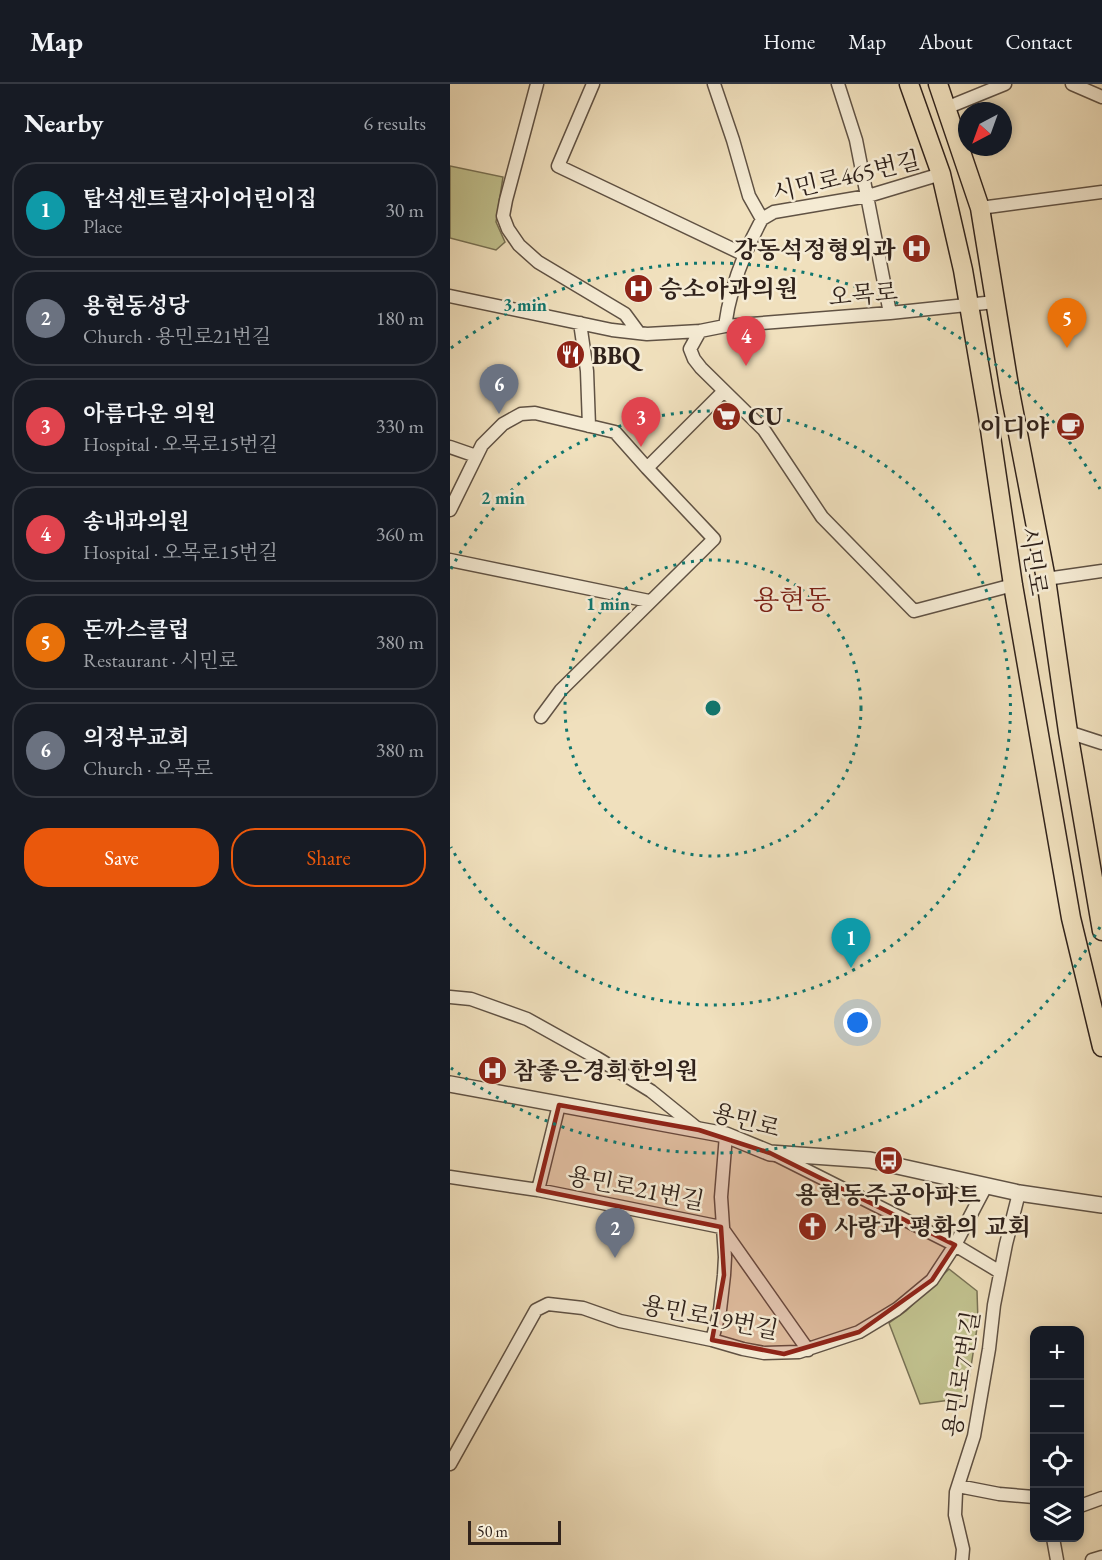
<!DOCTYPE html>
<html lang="en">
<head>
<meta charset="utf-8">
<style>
	:root { --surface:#171b24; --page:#242831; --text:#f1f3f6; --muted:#9ea1a6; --line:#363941; --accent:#ea580c }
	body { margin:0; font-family:"EB Garamond","Noto Serif KR",serif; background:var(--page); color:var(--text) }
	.controls { position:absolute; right:18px; bottom:18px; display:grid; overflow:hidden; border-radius:12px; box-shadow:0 3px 9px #0003 }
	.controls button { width:54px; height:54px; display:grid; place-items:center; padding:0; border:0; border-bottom:2px solid var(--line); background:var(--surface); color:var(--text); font:30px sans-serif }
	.compass { position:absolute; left:508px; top:18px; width:54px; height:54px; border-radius:50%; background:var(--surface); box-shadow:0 3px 9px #0003; rotate:221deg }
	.scale { position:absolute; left:18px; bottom:15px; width:93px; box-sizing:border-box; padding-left:6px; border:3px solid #30221b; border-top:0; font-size:16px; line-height:21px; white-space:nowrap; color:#30221b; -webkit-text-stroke:4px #f5ebd4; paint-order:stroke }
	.you { position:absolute; left:408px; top:939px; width:21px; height:21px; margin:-15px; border:4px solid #fff; border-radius:50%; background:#1a73e8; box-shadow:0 0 0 9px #1a73e833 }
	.badge { display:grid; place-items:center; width:39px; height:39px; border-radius:50%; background:var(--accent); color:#fff; font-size:20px; font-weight:700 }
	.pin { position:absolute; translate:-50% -50px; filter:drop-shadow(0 2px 3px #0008) }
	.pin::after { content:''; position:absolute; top:32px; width:21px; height:18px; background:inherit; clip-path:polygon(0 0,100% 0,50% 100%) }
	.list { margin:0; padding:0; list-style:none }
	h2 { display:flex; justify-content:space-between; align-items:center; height:78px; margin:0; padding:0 24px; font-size:26px }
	h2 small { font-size:20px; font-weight:400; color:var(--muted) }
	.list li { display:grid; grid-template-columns:39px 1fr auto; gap:18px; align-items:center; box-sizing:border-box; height:96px; margin:0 12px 12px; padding:0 12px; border:2px solid var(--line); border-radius:24px }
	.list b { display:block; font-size:22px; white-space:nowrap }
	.list p { margin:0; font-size:20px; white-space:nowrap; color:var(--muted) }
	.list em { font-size:20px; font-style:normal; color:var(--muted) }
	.actions { display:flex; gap:12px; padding:18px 24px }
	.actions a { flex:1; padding:14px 0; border:2px solid var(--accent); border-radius:24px; text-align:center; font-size:21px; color:var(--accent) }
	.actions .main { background:var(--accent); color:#fff }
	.icon { flex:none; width:33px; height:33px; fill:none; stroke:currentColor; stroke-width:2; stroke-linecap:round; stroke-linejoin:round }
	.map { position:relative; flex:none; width:652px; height:1476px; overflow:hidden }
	header { display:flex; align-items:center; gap:36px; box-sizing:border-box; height:84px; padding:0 30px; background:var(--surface); border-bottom:2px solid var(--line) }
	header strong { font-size:28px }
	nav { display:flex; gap:33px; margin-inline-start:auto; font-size:21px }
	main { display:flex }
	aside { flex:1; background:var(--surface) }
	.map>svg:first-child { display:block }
</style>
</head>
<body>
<header>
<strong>Map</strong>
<nav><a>Home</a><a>Map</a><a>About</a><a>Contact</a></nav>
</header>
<main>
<aside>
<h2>Nearby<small>6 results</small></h2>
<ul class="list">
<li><span class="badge" style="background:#0f9aa8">1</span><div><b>탑석센트럴자이어린이집</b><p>Place</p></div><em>30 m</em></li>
<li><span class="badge" style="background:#6b7280">2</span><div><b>용현동성당</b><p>Church · 용민로21번길</p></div><em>180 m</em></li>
<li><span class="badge" style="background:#e0444e">3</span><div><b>아름다운 의원</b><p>Hospital · 오목로15번길</p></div><em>330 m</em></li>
<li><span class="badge" style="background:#e0444e">4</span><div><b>송내과의원</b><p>Hospital · 오목로15번길</p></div><em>360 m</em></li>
<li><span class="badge" style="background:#e8710a">5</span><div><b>돈까스클럽</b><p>Restaurant · 시민로</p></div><em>380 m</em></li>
<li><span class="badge" style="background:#6b7280">6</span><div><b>의정부교회</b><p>Church · 오목로</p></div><em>380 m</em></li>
</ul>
<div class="actions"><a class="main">Save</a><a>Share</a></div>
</aside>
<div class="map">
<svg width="652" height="1476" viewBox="0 0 652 1476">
	<rect width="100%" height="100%" fill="#f0e0bd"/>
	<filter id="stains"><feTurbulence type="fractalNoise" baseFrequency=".00333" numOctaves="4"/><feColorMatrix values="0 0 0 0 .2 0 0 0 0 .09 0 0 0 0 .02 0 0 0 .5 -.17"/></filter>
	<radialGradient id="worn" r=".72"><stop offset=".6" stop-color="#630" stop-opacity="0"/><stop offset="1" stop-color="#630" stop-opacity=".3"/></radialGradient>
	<path fill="#c0c08d" stroke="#787154" stroke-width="1.5" d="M0 82 53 93 46 138 55 158 46 166 0 154Z
		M499 1185 527 1207 528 1238 516 1314 470 1320 439 1239 456 1227Z"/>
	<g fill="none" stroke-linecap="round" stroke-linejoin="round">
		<defs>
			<path id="minor" d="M87 0 56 116 53 132 58 145 69 161 88 178 175 230 189 249
				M143 0 108 82 295 171
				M264 0 283 56 299 112 312 135C294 168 280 205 275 242
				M388 0 406 56 440 229
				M622 0 652 13
				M496 24 555 0
				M530 124 652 108
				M312 135 324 128 418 112 491 90
				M0 212 162 246 197 250 250 247 275 242 440 229 545 218
				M130 239 137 287 139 342
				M250 247 240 265 244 275 251 284 314 346 372 433 464 527 563 501
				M0 363 26 372
				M0 426 32 361 53 340 71 330 85 329 165 348 197 384
				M0 476 199 517
				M596 495 652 487
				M91 633 111 606 264 455 197 384 274 307
				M618 648 652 659
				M0 913 21 915 77 935 147 974 201 1007 248 1045
				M0 1093 88 1106 271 1143
				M536 1102 505 1161 550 1188
				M88 1106 109 1021
				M272 1144 358 1266
				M262 1256 270 1226 274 1191 275 1173 271 1113 276 1051
				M0 1380 86 1226 98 1220 133 1224 170 1237 262 1256 293 1265 314 1269 349 1268 409 1248 447 1225 482 1196 505 1161 324 1070
				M508 1402 549 1410 584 1413
				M630 1422 652 1414
				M603 1454 607 1476
				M512 1476 513 1465 505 1431 506 1408 524 1352 539 1265 544 1221 556 1160 569 1109
				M642 1476 652 1473"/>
			<path id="tertiary" d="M0 1000 276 1051 320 1069 420 1076 569 1109 652 1121"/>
			<path id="primary" d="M459 0 491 90 513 186 538 332 563 501 621 834 652 963
				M488 0 530 124 560 308 596 495 618 648 652 847"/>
		</defs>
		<use href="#minor" stroke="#605244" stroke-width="15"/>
		<use href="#tertiary" stroke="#605244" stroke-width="18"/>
		<use href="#primary" stroke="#30221b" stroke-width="21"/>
		<use href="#minor" stroke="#f5ebd4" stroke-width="12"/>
		<use href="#tertiary" stroke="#f5ebd4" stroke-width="15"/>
		<use href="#primary" stroke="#f0e0bd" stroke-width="18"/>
	</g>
	<path fill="#8f2418" fill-opacity="0.2" stroke="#8f2418" stroke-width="4.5" stroke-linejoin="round" d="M109 1021 249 1046 320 1069 505 1161 482 1196 409 1248 334 1270 262 1256 274 1191 271 1143 88 1106Z"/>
	<g fill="none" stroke="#0f766e" stroke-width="3" stroke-dasharray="3 6">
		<circle cx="263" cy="624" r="148"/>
		<path d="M1 485A297 297 0 1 1 1 763"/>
		<path d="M650 843A445 445 0 0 1 1 984M1 264A445 445 0 0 1 650 405"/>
	</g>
	<defs>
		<symbol id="hospital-disc" viewBox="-11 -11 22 22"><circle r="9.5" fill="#8f2418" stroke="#f5ebd4"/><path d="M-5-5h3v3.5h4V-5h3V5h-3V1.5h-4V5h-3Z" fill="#fff"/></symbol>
		<symbol id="restaurant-disc" viewBox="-11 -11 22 22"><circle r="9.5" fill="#8f2418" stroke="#f5ebd4"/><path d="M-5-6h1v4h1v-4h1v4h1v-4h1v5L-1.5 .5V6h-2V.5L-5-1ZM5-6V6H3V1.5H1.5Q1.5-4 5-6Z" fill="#fff"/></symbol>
		<symbol id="supermarket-disc" viewBox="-11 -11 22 22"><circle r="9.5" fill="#8f2418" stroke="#f5ebd4"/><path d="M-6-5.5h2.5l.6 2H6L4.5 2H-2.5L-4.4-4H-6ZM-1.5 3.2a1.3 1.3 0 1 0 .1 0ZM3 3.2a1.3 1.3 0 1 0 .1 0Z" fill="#fff"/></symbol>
		<symbol id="cafe-disc" viewBox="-11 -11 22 22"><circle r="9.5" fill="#8f2418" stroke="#f5ebd4"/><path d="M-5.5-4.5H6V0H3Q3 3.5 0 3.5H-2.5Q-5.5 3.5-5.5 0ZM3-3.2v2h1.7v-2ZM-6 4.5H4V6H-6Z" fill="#fff"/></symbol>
		<symbol id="bus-disc" viewBox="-11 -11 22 22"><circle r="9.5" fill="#8f2418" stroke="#f5ebd4"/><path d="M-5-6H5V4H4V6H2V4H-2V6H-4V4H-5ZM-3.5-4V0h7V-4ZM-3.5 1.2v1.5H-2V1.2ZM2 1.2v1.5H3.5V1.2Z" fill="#fff"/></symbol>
		<symbol id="church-disc" viewBox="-11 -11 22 22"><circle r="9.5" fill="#8f2418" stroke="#f5ebd4"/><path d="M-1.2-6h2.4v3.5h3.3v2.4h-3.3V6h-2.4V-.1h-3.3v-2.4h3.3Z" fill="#fff"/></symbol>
	</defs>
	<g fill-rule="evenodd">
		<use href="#hospital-disc" x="450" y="148" width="33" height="33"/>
		<use href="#hospital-disc" x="172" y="188" width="33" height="33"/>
		<use href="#restaurant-disc" x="104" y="254" width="33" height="33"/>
		<use href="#supermarket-disc" x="260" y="316" width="33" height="33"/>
		<use href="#cafe-disc" x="604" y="326" width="33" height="33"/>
		<use href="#hospital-disc" x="26" y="970" width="33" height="33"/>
		<use href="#bus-disc" x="422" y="1060" width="33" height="33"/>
		<use href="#church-disc" x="346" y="1126" width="33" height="33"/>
	</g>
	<g text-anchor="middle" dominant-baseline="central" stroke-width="5" stroke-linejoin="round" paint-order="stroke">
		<g font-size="24" fill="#30221b" stroke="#f5ebd4">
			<text transform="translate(396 92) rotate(-13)">시민로465번길</text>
			<text transform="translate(413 210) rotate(-5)">오목로</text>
			<text transform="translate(584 477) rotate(81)">시민로</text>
			<text transform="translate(296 1036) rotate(15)">용민로</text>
			<text transform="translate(186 1104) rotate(11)">용민로21번길</text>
			<text transform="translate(260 1233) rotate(11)">용민로19번길</text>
			<text transform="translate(511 1290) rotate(-81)">용민로7번길</text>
		</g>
		<g font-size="24" font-weight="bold" fill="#30221b" stroke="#f5ebd4" text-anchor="start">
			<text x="446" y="165" text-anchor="end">강동석정형외과</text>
			<text x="209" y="204">승소아과의원</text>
			<text x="142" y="271">BBQ</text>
			<text x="298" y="332">CU</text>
			<text x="599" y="343" text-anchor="end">이디야</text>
			<text x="63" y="986">참좋은경희한의원</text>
			<text x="438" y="1110" text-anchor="middle">용현동주공아파트</text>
			<text x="384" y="1142">사랑과 평화의 교회</text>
		</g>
		<g font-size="27" fill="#7a1f14" stroke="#f5ebd4">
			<text x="342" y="515">용현동</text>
		</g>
	</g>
	<circle cx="263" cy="624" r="9" fill="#0f766e" stroke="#f5ebd4" stroke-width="3"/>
	<g font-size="18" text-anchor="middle" font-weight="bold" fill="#0f766e" stroke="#f5ebd4" stroke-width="5" stroke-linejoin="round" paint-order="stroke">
		<text x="75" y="227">3 min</text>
		<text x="53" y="420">2 min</text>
		<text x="158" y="526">1 min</text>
	</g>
	<rect width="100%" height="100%" filter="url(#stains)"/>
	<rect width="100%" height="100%" fill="url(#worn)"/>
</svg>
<div class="controls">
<button>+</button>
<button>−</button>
<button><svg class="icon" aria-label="locate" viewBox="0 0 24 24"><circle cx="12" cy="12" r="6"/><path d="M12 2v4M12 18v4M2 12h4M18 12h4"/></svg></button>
<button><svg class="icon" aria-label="layers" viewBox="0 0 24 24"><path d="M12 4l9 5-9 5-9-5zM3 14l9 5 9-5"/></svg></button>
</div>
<svg class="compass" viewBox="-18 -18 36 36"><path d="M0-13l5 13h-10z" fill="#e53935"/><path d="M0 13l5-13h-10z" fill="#9ea1a6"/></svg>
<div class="scale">50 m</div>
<div class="you"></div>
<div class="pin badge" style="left:401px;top:884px;background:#0f9aa8">1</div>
<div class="pin badge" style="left:165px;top:1174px;background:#6b7280">2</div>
<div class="pin badge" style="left:191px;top:363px;background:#e0444e">3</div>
<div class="pin badge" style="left:296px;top:282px;background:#e0444e">4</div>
<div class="pin badge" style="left:617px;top:264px;background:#e8710a">5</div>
<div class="pin badge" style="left:49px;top:330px;background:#6b7280">6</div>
</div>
</main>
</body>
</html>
